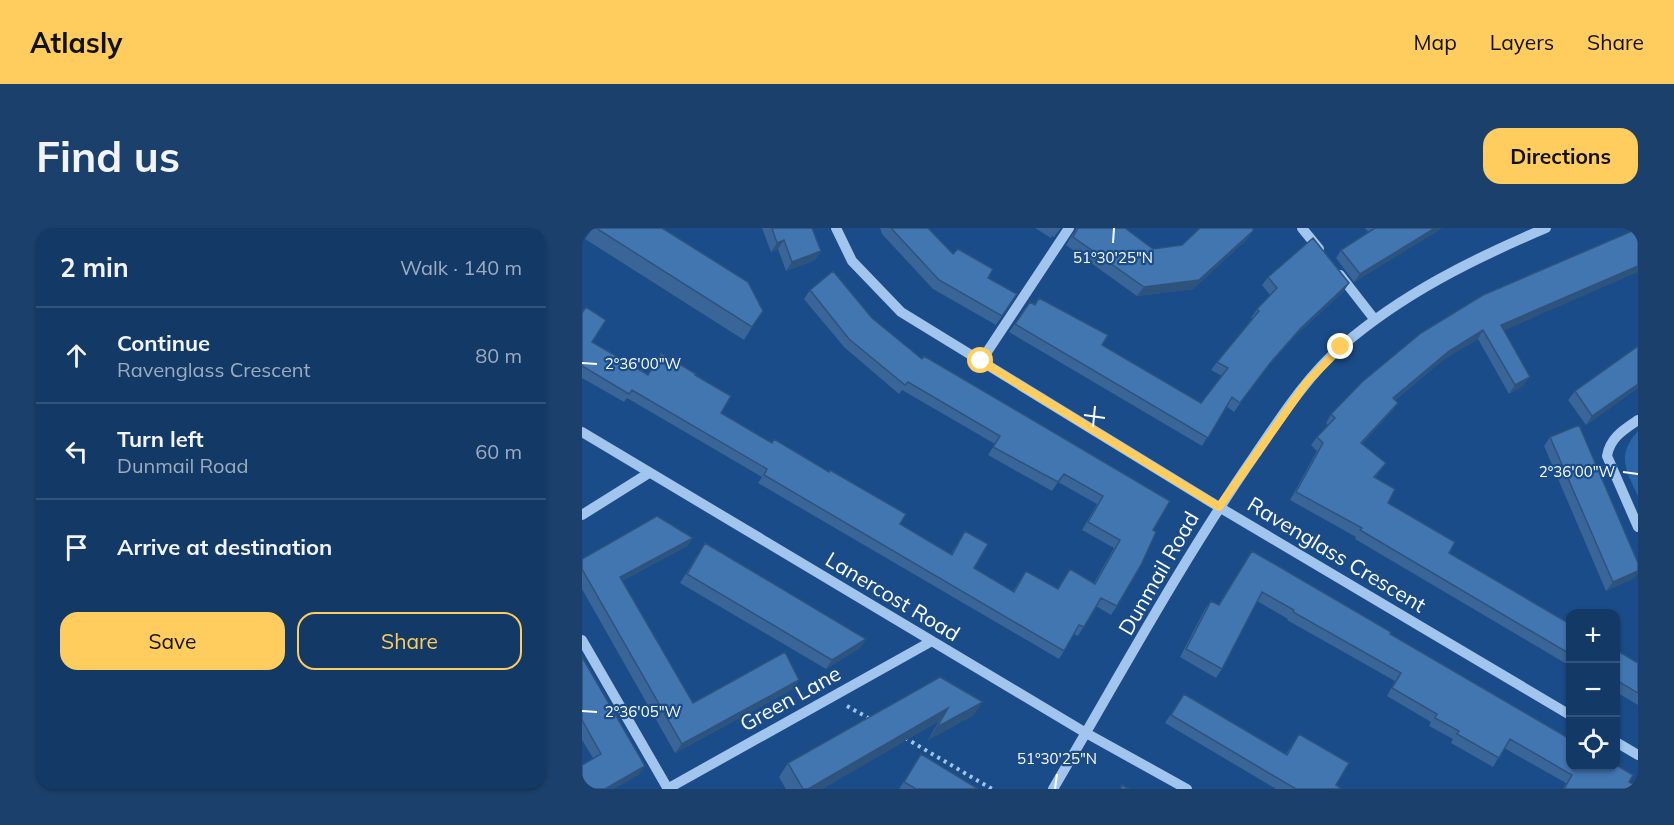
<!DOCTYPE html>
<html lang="en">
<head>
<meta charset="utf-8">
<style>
	:root { --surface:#133966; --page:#1c406c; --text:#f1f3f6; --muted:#9dacbf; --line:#32537a; --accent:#ffcd5d }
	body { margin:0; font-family:Mulish,sans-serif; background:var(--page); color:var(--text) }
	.controls { position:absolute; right:18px; bottom:18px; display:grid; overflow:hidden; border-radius:12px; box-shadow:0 2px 4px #0004 }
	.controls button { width:54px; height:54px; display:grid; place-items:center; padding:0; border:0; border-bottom:2px solid var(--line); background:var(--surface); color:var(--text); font:30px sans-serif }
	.stop { position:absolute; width:18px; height:18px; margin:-14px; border:4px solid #ffcd5d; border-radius:50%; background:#fff }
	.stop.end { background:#ffcd5d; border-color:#fff; box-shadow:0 2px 6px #0008 }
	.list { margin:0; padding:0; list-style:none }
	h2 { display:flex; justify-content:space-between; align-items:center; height:78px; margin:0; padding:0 24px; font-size:26px }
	h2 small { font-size:20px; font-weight:400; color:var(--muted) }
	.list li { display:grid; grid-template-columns:39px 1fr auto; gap:18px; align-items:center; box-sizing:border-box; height:96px; padding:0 24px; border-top:2px solid var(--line) }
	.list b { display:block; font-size:22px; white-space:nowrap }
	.list p { margin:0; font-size:20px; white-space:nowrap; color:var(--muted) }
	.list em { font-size:20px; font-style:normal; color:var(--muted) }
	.actions { display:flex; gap:12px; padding:18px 24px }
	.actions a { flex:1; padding:14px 0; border:2px solid var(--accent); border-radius:18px; text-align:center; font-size:21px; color:var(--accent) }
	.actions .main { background:var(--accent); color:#111 }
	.icon { flex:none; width:33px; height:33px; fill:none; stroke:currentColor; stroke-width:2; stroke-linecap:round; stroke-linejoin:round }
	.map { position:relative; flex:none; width:1056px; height:561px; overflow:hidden; border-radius:18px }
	header { display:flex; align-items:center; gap:36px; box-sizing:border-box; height:84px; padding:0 30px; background:var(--accent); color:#111 }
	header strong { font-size:28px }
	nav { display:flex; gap:33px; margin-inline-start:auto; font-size:21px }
	.intro { display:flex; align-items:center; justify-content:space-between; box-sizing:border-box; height:144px; padding:0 36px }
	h1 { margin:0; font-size:42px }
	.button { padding:15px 27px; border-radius:18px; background:var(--accent); color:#111; font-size:21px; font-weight:700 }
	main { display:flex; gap:36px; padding:0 36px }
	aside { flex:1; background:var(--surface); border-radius:18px; box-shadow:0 2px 4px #0004 }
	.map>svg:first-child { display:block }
</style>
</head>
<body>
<header>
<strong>Atlasly</strong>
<nav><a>Map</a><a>Layers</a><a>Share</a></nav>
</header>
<div class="intro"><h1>Find us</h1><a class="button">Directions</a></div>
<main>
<aside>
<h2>2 min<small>Walk · 140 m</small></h2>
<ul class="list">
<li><svg class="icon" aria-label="ahead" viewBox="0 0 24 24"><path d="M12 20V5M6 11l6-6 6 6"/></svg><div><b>Continue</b><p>Ravenglass Crescent</p></div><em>80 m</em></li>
<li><svg class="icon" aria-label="left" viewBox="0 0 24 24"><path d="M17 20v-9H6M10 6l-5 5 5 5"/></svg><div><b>Turn left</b><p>Dunmail Road</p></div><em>60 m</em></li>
<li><svg class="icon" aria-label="arrive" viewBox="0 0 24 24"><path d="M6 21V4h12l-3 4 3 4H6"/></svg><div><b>Arrive at destination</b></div></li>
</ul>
<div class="actions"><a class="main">Save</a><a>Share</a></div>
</aside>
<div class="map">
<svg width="1056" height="561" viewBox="0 0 1056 561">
	<rect width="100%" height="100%" fill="#194c88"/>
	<path fill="#2c66a6" d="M1056 203V268C1044 242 1034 227 1056 203Z"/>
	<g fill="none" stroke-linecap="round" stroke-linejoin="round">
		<path stroke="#a1c5ed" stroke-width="4" stroke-dasharray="3 4.5" stroke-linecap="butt" d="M265 478 290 492
			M323 510 410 561"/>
		<path stroke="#a1c5ed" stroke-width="10" d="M254 0 270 33 319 84 637 279 988 487
			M720 0 737 21
			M758 47 793 92
			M399 133 487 0
			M1056 192C1041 202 1028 210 1025 228L1056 299
			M0 204 504 505 605 561
			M0 287 67 245
			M0 412 86 561
			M1034 514 1056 527
			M85 561 350 413
			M471 561C537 449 599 334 673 227 699 189 725 148 760 118 820 66 891 31 964 0"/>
	</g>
	<path fill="#396598" d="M11 0H80L170 99 162 112 3 11Z
		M180 0H230L239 23 233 32 204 43 196 21 189 24Z
		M298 0H346L371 26 406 50 435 66 414 97 351 61 300 6Z
		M453 0H479L472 9 470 8 469 10Z
		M494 0H543L571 21 600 17 671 3 664 12 611 61 555 68 484 17 494 1Z
		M783 0H860L772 54 754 30 759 22 786 4Z
		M1051 0H1056L922 102 942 157 927 166 896 111 861 132 813 172 816 175 810 183 780 216 804 235 793 250 806 275 867 325 988 396V438L773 311 774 309 708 272 735 223 729 217 735 209 746 197 744 195 749 186 1049 4Z
		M686 49 767 55 761 64 713 108 682 143 652 184 644 178 620 218 427 104 448 74 453 76 457 70 520 117 619 175 640 148 629 142 635 134 670 91 669 90 675 81 688 67 680 57Z
		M228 62 290 90 340 131 571 302 535 378 529 387 514 378 496 408 492 406 477 431 176 255 180 249 45 170 42 174 0 150V84L10 114 66 146 79 125 113 147 139 185 318 296 369 326 383 303 392 340 431 363 444 343 475 361 488 341 512 355 532 320 500 302 515 276 476 254 470 263 406 227 413 216 320 162 317 166 262 119 222 71Z
		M1056 118V160L1004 197 986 172 993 163Z
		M968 209 1056 335V345L1052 350 1024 363 962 218Z
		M111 310 105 318 40 353 111 475 211 461 93 525 0 361V331Z
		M123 315 284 411 278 420 244 441 98 355Z
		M670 323 808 406 1047 554 1056 561H981L984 555 922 520 911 539 869 515 871 511 847 498 849 494 805 468 813 453 705 392 706 391 675 373 640 441 634 450 598 429 623 381 629 373 636 377Z
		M1034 422 1056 435V477L1034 464Z
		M0 429 57 547 11 530 0 512Z
		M358 449 392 487 346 512 357 493 240 561H204L197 549 206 535Z
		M602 466 704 526 717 506 754 557 760 561H694L583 495Z
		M339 526 396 561H317Z"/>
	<path fill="#2e537c" d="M853 0H860L772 54 778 46Z
		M671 3 664 12 611 61 555 68 562 59Z
		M202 12 196 21 189 24 195 15Z
		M239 23 233 32 204 43 210 34Z
		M1056 38V44L914 106 919 97Z
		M767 55 761 64 713 108 682 143 652 184 689 134 719 100Z
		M901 102 896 111 861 132 805 178 811 170 867 123Z
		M948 149 942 157 927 166 933 157Z
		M1056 156V160L1004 197 1010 188Z
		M816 175 810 183 773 223 779 215Z
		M111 310 105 318 32 357 38 349Z
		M1056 343V345L1052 350 1024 363 1031 354Z
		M284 411 278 420 244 441 250 432Z
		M217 452 211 461 93 525 100 516Z
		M401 474 392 487 346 512 355 499Z
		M366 480 357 493 240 561H226Z
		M63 538 57 547 32 561H23Z"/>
	<path fill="#4276b1" stroke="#2e537c" stroke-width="1.5" d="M14 0H80L166 54 181 83 170 99Z
		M190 0H230L239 23 210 34 202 12 195 15Z
		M309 0H346L371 26 376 21 411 41 406 50 435 66 420 88 357 52Z
		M496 0H543L571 21 600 17 618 0H671V3L617 52 562 59 491 9Z
		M793 0H853L778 46 759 22Z
		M1055 0H1056V38L919 97 948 149 933 157 901 102 867 123 811 170 816 175 779 215 804 235 792 249 813 261 806 275 873 314 867 325 988 396V426L778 302 780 300 714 264 741 215 735 209 753 190 749 186 780 154 839 105 901 67 1055 1Z
		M731 10 767 55 719 100 689 134 658 175 650 169 626 210 433 96 448 74 453 77 457 70 526 107 520 117 619 175 646 140 635 134 677 83 675 81 695 60 686 49Z
		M251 43 290 90 340 131 342 128 588 273 571 302 574 304 559 337 535 378 519 370 502 399 497 397 482 423 182 247 185 241 50 162 47 166 0 138V85L4 79 24 92 10 114 66 147 79 125 114 146 113 147 149 168 139 185 190 215 192 211 247 244 248 242 324 286 318 296 370 327 383 303 406 316 392 340 432 364 444 343 476 361 488 341 513 356 538 312 506 294 521 268 482 246 476 254 411 219 418 208 326 154 323 157 267 111 228 62Z
		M1056 118V156L1010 188 993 163Z
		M997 197 1056 335V343L1031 354 968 209Z
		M75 288 111 310 38 349 111 475 203 424 217 452 100 516 0 341V331Z
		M123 315 284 411 250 432 105 346Z
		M670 323 809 404 808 406 988 511V538H1034V537L1051 547 1047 554 1056 559V561H982L990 547 928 511 917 530 875 506 877 503 853 490 855 486 810 460 819 445 711 384 712 382 680 364 640 441 604 421 629 373 637 377Z
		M1034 422 1056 435V465L1034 452Z
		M0 429 63 538 23 561H0V537L19 526 0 492Z
		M358 449 401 474 355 499 366 480 226 561H221L206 535Z
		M602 466 705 527 717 506 767 535 754 557 760 561H714L589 487Z
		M339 526 396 561H334L322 554Z
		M540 557 547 561H538Z"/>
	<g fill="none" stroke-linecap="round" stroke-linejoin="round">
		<path stroke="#ffcd5d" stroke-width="8" d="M399 133 637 279 725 154 759 119"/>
	</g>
	<path fill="none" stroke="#fff" stroke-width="2" d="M531 15 532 0M0 135 15 136M502 187 523 190M511 199 513 178M1041 244 1056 246M0 483 15 484M473 561 475 546"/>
	<g text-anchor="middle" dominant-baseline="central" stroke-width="4.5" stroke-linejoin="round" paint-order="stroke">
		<g font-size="21" fill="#fff" stroke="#194c88">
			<text transform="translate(755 326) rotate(31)">Ravenglass Crescent</text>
			<text transform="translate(576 345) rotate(-60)">Dunmail Road</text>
			<text transform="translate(311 368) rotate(31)">Lanercost Road</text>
			<text transform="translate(208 470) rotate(-29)">Green Lane</text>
		</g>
	</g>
	<g font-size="15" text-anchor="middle" fill="#fff" stroke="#194c88" stroke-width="4.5" stroke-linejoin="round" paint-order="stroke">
		<text x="531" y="35">51°30'25"N</text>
		<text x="61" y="141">2°36'00"W</text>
		<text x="995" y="249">2°36'00"W</text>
		<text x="61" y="489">2°36'05"W</text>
		<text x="475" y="536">51°30'25"N</text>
	</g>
</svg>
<div class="controls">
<button>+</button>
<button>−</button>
<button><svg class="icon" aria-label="locate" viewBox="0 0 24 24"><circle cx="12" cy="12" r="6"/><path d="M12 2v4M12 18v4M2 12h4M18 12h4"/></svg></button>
</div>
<div class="stop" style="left:399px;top:133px"></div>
<div class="stop end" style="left:759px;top:119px"></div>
</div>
</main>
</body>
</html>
